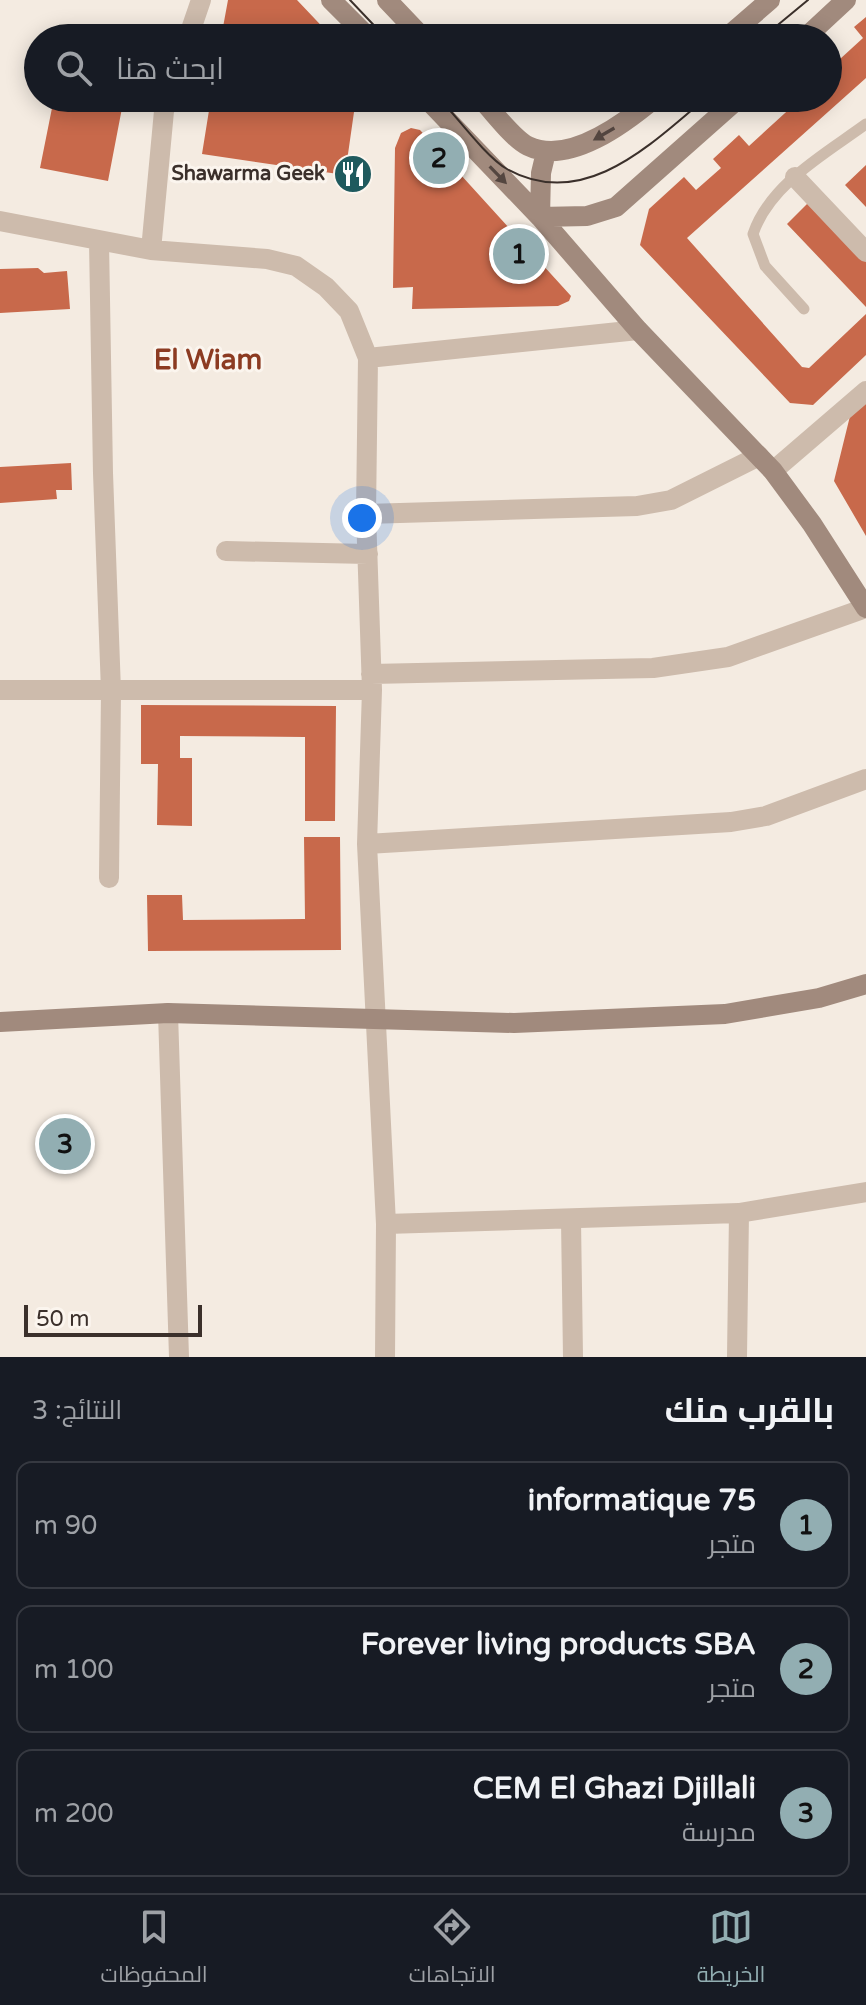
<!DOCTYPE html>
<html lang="ar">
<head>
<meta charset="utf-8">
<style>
	:root { --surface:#171b24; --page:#242831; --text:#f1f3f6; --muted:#9ea1a6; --line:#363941; --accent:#92aeb2 }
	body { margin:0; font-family:"Varela Round",Cairo,sans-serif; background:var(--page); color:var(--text); direction:rtl }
	.scale { position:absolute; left:24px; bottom:20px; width:178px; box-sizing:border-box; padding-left:8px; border:4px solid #3b302b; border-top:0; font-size:22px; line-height:28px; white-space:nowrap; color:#3b302b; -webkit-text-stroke:6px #fbf5ee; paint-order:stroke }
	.you { position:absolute; left:362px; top:518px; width:28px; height:28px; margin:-20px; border:6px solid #fff; border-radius:50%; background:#1a73e8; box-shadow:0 0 0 12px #1a73e833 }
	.badge { display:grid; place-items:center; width:52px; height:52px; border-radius:50%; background:var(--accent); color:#111; font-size:26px; font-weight:700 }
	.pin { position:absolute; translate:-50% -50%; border:4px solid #fff; box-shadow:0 2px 8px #0006 }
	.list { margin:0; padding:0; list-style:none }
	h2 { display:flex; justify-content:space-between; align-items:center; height:104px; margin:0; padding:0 32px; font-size:34px }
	h2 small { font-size:26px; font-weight:400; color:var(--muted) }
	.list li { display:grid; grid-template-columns:52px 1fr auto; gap:24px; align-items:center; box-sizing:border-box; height:128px; margin:0 16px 16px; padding:0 16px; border:2px solid var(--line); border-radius:16px }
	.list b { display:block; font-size:30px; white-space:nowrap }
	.list p { margin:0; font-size:26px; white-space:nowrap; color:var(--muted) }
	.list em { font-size:26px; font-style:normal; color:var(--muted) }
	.icon { flex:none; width:44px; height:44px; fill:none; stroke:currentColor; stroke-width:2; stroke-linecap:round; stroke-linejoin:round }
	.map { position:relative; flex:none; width:866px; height:1357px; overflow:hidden; direction:ltr }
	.search { position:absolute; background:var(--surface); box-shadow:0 4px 20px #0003; left:24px; right:24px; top:24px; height:88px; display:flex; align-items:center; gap:20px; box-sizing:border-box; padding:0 28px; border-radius:44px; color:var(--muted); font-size:30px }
	.sheet { height:536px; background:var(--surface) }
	nav { display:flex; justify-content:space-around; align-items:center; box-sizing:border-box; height:112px; border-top:2px solid var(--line); background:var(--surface); font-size:22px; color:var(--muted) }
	nav a { display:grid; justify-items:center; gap:4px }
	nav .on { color:var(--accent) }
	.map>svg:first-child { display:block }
</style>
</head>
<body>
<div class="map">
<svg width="866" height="1357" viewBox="0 0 866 1357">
	<rect width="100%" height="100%" fill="#f4ebe1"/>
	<path fill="#c8694b" d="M228 0H297L333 38H221Z
		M866 17V78L687 238 802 367 809 368 866 314V355L813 405 790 403 640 245 649 209 684 177 696 190 721 168 713 159 739 135 749 146 796 103 791 98H828V70L863 38 854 27Z
		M54 98H70L122 108 108 181 40 168Z
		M211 98H356L345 175 202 154Z
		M411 128 420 130 571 296 569 301 558 306 412 309 413 287 393 288 395 148 401 133Z
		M866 165V207L845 185Z
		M810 201 866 260V307L787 224Z
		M38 268 44 273 67 271 70 309 0 313V269Z
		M866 403V536L834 481 850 416Z
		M71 463 72 490H56L57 499 0 503V467Z
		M141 705 336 706 335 821H305V737L180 736V758H192V826L157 825 158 764H141Z
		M304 837H340L341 950 148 951 147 895H182L183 920 305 919Z"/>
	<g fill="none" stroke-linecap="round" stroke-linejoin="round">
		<path stroke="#cdbbac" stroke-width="11" d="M804 309 765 266 753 234C770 184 825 154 866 124"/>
		<path stroke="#cdbbac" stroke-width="20" d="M188 38 201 0
			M795 177 866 252
			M0 221 151 250 267 259 296 266 326 287 349 311 368 358 366 514 372 690 367 844 386 1224 385 1357
			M99 241 103 473 111 691 109 878
			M151 250 164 111 168 98
			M368 358 638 330
			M773 471 866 391
			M366 514 637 506 671 500 759 456
			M226 551 368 554
			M371 674 653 668 728 657 866 608
			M0 690H372
			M367 844 731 822 766 816 866 779
			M168 1013 179 1357
			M571 1220 573 1357
			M386 1224 739 1213 866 1192
			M737 1357 739 1213"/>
		<path stroke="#a18a7d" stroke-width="20" d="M331 0 369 38
			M387 0 423 38
			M726 38 770 0
			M805 38 846 0
			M426 98 540 217 587 216 616 207 739 98
			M480 98C493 111 513 139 528 146 569 166 625 123 655 98
			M546 152 541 173 540 217 638 330 773 471 812 524 866 608
			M0 1022 168 1013 514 1023 725 1014 819 998 866 984"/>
		<path stroke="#3b302b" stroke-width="2" d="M350 0 386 38
			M762 38 808 0
			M439 98C457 117 486 157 507 169 584 212 651 144 706 98"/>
	</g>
	<defs><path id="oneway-solid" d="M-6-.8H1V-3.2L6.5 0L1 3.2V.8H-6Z" transform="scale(2)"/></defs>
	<g fill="#544640">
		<use href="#oneway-solid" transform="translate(604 134) rotate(150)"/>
		<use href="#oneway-solid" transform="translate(498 175) rotate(46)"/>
	</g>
	<defs>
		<symbol id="restaurant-disc" viewBox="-11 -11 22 22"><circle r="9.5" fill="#1f5a5e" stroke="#fbf5ee"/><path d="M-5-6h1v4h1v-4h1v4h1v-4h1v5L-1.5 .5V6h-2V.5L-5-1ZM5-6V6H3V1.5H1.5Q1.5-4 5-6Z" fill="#fff"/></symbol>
	</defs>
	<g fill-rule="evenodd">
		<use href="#restaurant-disc" x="331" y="152" width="44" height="44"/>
	</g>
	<g text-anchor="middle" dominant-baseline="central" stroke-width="6" stroke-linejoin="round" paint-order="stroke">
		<g font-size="20" font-weight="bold" fill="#3b302b" stroke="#fbf5ee" text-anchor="end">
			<text x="325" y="174">Shawarma Geek</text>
		</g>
		<g font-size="28" font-weight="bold" fill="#8c3b22" stroke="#fbf5ee">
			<text x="208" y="360">El Wiam</text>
		</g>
	</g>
</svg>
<div class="scale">50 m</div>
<div class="you"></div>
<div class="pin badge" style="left:519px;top:254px">1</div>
<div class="pin badge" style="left:439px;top:158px">2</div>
<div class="pin badge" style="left:65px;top:1144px">3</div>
<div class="search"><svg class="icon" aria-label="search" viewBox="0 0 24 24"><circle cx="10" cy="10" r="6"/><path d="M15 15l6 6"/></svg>ابحث هنا</div>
</div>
<section class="sheet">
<h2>بالقرب منك<small>النتائج: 3</small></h2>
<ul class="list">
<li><span class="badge">1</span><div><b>75 informatique</b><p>متجر</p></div><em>90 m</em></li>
<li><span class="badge">2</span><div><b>Forever living products SBA</b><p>متجر</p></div><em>100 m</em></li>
<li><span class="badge">3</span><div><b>CEM El Ghazi Djillali</b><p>مدرسة</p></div><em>200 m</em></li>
</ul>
</section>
<nav>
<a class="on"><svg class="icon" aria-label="map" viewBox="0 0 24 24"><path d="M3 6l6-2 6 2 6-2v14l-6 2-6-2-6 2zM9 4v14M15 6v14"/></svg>الخريطة</a>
<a><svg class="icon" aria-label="directions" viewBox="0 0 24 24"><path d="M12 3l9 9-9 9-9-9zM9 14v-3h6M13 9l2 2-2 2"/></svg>الاتجاهات</a>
<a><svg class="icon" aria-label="saved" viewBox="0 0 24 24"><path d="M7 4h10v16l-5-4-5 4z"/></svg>المحفوظات</a>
</nav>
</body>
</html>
